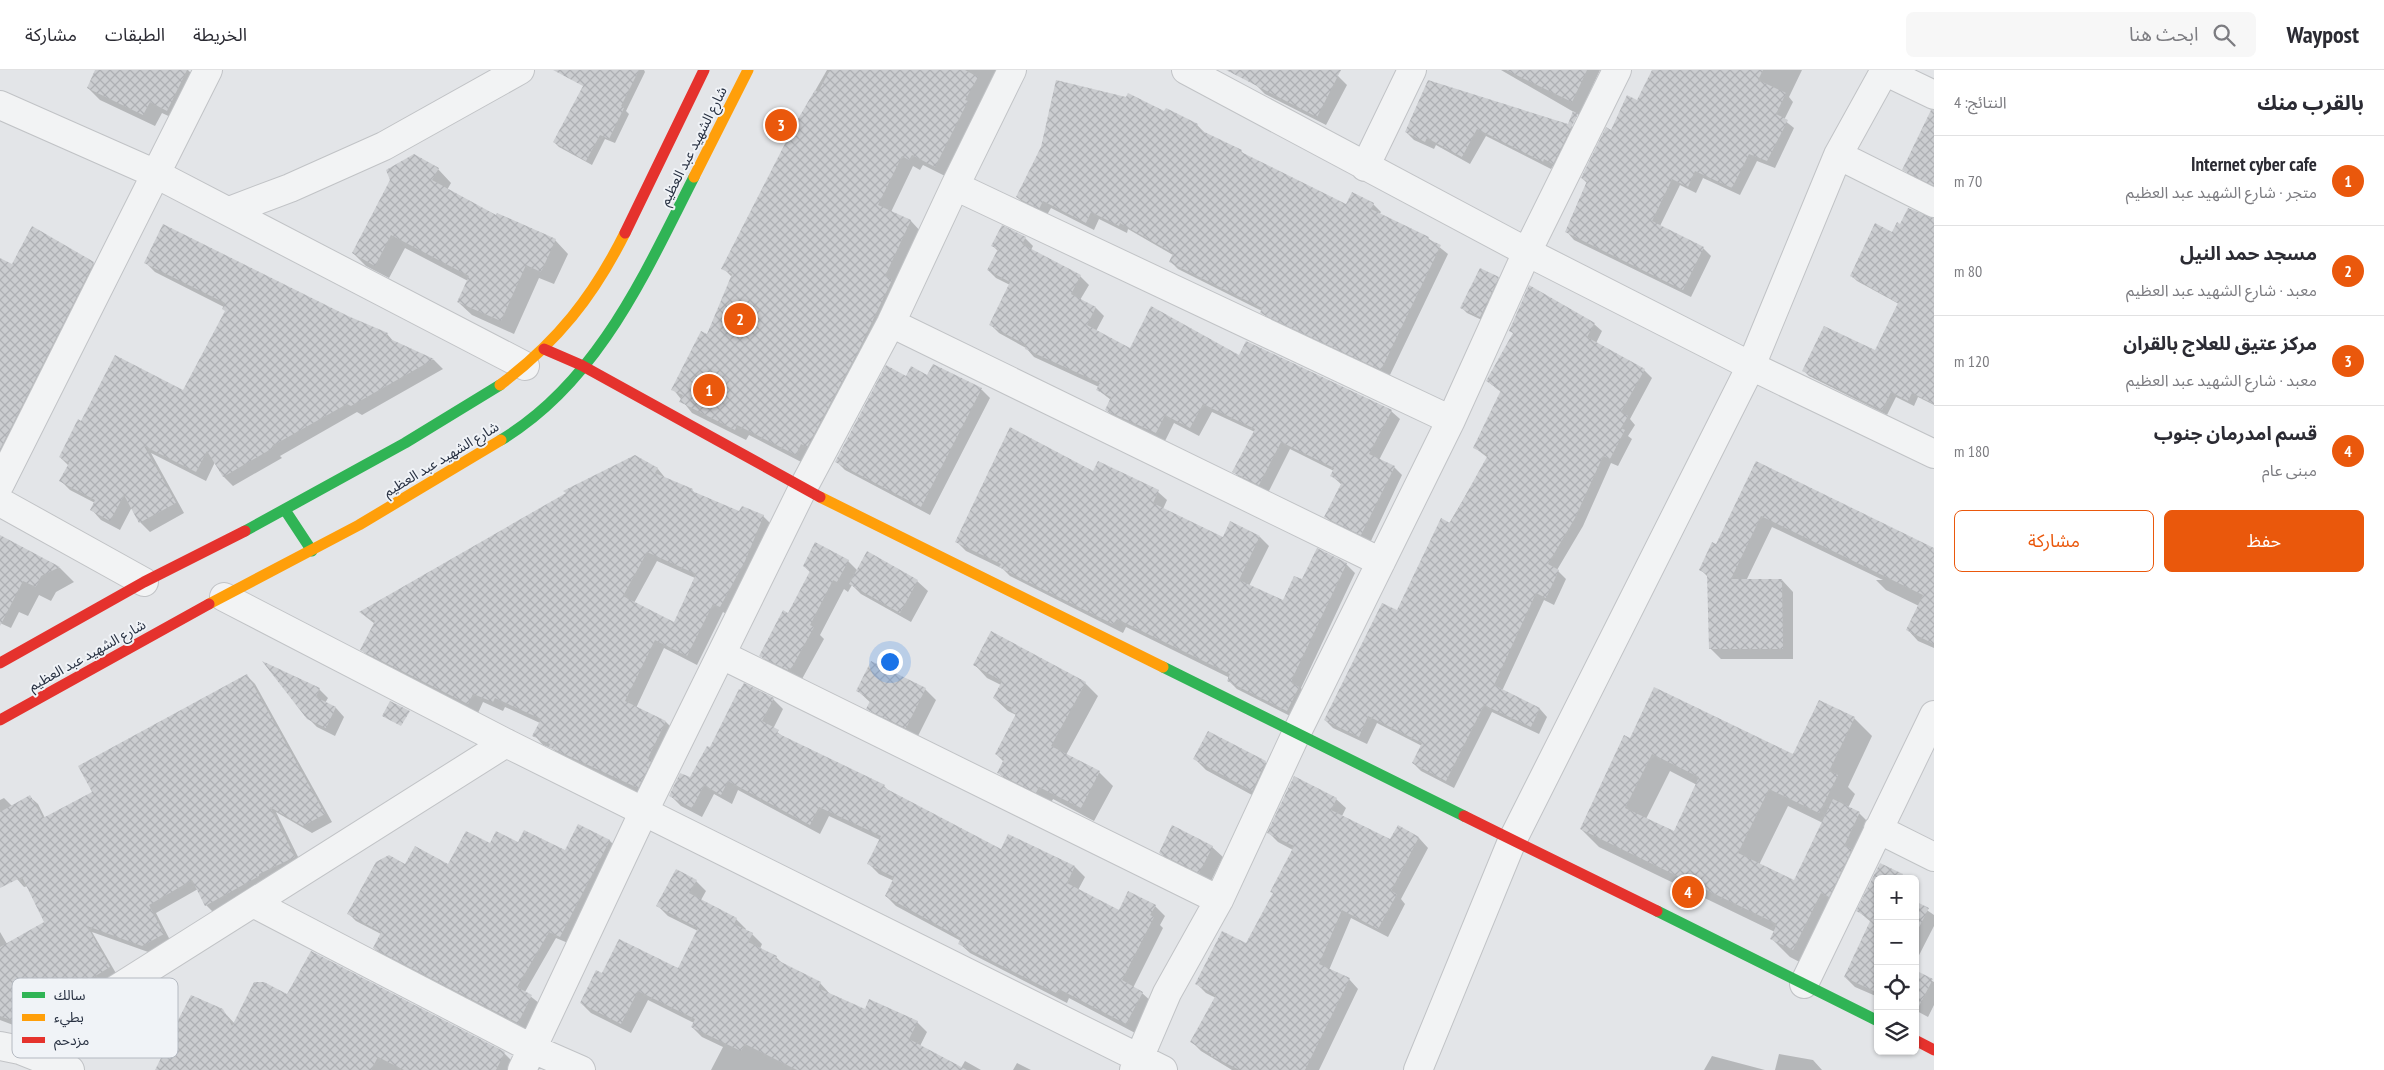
<!DOCTYPE html>
<html lang="ar">
<head>
<meta charset="utf-8">
<style>
	:root { --surface:#fff; --page:#f7f7f7; --text:#2b2b33; --muted:#7c7c81; --line:#e1e1e2; --accent:#ea580c }
	body { margin:0; font-family:"PT Sans Narrow","Noto Sans Arabic",sans-serif; background:var(--page); color:var(--text); direction:rtl }
	.controls { position:absolute; right:15px; bottom:15px; display:grid; overflow:hidden; border-radius:8px; box-shadow:0 1px 4px #0004 }
	.controls button { width:45px; height:45px; display:grid; place-items:center; padding:0; border:0; border-bottom:1px solid var(--line); background:var(--surface); color:var(--text); font:25px sans-serif }
	.you { position:absolute; left:889px; top:591px; width:18px; height:18px; margin:-12px; border:4px solid #fff; border-radius:50%; background:#1a73e8; box-shadow:0 0 0 8px #1a73e833 }
	.badge { display:grid; place-items:center; width:32px; height:32px; border-radius:50%; background:var(--accent); color:#fff; font-size:16px; font-weight:700 }
	.pin { position:absolute; translate:-50% -50%; border:2px solid #fff; box-shadow:0 1px 5px #0006 }
	.list { margin:0; padding:0; list-style:none }
	h2 { display:flex; justify-content:space-between; align-items:center; height:65px; margin:0; padding:0 20px; font-size:21px }
	h2 small { font-size:16px; font-weight:400; color:var(--muted) }
	.list li { display:grid; grid-template-columns:32px 1fr auto; gap:15px; align-items:center; box-sizing:border-box; height:90px; padding:0 20px; border-top:1px solid var(--line) }
	.list b { display:block; font-size:19px; white-space:nowrap }
	.list p { margin:0; font-size:16px; white-space:nowrap; color:var(--muted) }
	.list em { font-size:16px; font-style:normal; color:var(--muted) }
	.actions { display:flex; gap:10px; padding:15px 20px }
	.actions a { flex:1; padding:11px 0; border:1px solid var(--accent); border-radius:8px; text-align:center; font-size:18px; color:var(--accent) }
	.actions .main { background:var(--accent); color:#fff }
	.icon { flex:none; width:28px; height:28px; fill:none; stroke:currentColor; stroke-width:2; stroke-linecap:round; stroke-linejoin:round }
	.map { position:relative; flex:none; width:1934px; height:1000px; overflow:hidden; direction:ltr }
	header { display:flex; align-items:center; gap:30px; box-sizing:border-box; height:70px; padding:0 25px; background:var(--surface); border-bottom:1px solid var(--line) }
	header strong { font-size:24px }
	nav { display:flex; gap:28px; margin-inline-start:auto; font-size:18px }
	.search { width:350px; height:45px; background:var(--page); display:flex; align-items:center; gap:12px; box-sizing:border-box; padding:0 18px; border-radius:8px; color:var(--muted); font-size:19px }
	main { display:flex }
	aside { flex:1; background:var(--surface) }
	.map>svg:first-child { display:block }
</style>
</head>
<body>
<header>
<strong>Waypost</strong>
<div class="search"><svg class="icon" aria-label="search" viewBox="0 0 24 24"><circle cx="10" cy="10" r="6"/><path d="M15 15l6 6"/></svg>ابحث هنا</div>
<nav><a>الخريطة</a><a>الطبقات</a><a>مشاركة</a></nav>
</header>
<main>
<aside>
<h2>بالقرب منك<small>النتائج: 4</small></h2>
<ul class="list">
<li><span class="badge">1</span><div><b>Internet cyber cafe</b><p>متجر · شارع الشهيد عبد العظيم</p></div><em>70 m</em></li>
<li><span class="badge">2</span><div><b>مسجد حمد النيل</b><p>معبد · شارع الشهيد عبد العظيم</p></div><em>80 m</em></li>
<li><span class="badge">3</span><div><b>مركز عتيق للعلاج بالقران</b><p>معبد · شارع الشهيد عبد العظيم</p></div><em>120 m</em></li>
<li><span class="badge">4</span><div><b>قسم امدرمان جنوب</b><p>مبنى عام</p></div><em>180 m</em></li>
</ul>
<div class="actions"><a class="main">حفظ</a><a>مشاركة</a></div>
</aside>
<div class="map">
<svg width="1934" height="1000" viewBox="0 0 1934 1000">
	<defs>
		<pattern id="building-cross-hatch" width="8" height="8" patternUnits="userSpaceOnUse" patternTransform="scale(1.25)"><rect width="8" height="8" fill="#cbcdd0"/><path d="M0 0l8 8M0 8l8-8" fill="none" stroke="#aeb0b4"/></pattern>
	</defs>
	<rect width="100%" height="100%" fill="#e3e5e8"/>
	<path fill="#0003" fill-rule="evenodd" d="M97 0H188L199 11 179 51 162 43 155 56 100 30 88 18Z
		M593 0H644L645 2 626 41 629 44 615 73 605 69 592 95 559 77 554 72Z
		M827 0H999L976 41 978 44 947 107 923 95 920 100 913 96 891 142 911 151 922 163 807 395 749 365 746 370 692 343 673 319 707 265 732 207 723 198 796 54Z
		M1264 0H1327L1338 6 1347 15 1326 55 1265 24 1256 15Z
		M1501 0H1600L1579 45Z
		M1654 0H1802L1789 27 1793 32 1784 50 1794 58 1775 98 1757 91 1740 125 1703 108 1696 123 1680 115 1660 156 1703 178 1711 186 1691 227 1574 170 1567 162 1587 113 1582 108 1612 62 1638 32Z
		M1428 12 1572 56 1580 64 1562 101 1553 96 1551 99 1486 66 1470 94 1436 75 1434 79 1414 70 1406 62Z
		M1165 42 1197 55 1205 63 1241 81 1247 87 1346 136 1373 134 1381 142 1379 145 1428 168 1448 184 1389 307 1269 250 1262 241 1178 199 1170 191 1173 185 1128 159 1127 163 1099 149 1094 160 1051 138 1047 145 1025 135 1017 127Z
		M1934 77V117L1909 105 1904 99Z
		M438 99 451 113 447 120 497 146 555 170 568 184 554 214 539 208 514 264 472 245 458 232 468 211 405 178 389 208 366 196 353 183Z
		M1025 168 1033 176 1031 180 1080 206 1089 215 1080 230 1096 238 1104 246 1096 261 1130 279 1239 286 1391 341 1400 349 1379 390 1394 397 1402 405 1370 473 1334 455 1326 447 1342 415 1332 406 1334 401 1290 379 1268 423 1242 410 1234 402 1255 362 1212 342 1199 366 1174 353 1165 371 1115 348 1106 340 1111 330 1098 320 1099 317 1034 287 1026 278 999 263 991 255 1010 215 996 208 988 200 998 181 993 176Z
		M1934 183V335L1918 327 1914 336 1896 327 1887 345 1809 306 1804 301 1875 282 1899 234 1857 211 1851 205Z
		M0 190 12 195 93 193 104 204 0 399Z
		M145 192 347 247 387 264 395 273 434 290 443 299 362 345 357 342 280 386 282 388 233 416 224 407 215 392 206 411 151 383 184 443 150 462 140 452 132 437 120 460 101 450 92 440 95 433 70 420 61 411 69 396 60 387 82 353 184 322 226 241 224 237 155 202Z
		M1498 208 1503 213 1486 252 1467 243 1462 238Z
		M1594 254 1602 261 1596 273 1644 300 1652 308 1630 349 1635 355 1628 366 1632 369 1618 396 1611 393 1583 456 1557 500 1566 509 1554 535 1544 530 1502 621 1540 639 1547 647 1539 664 1492 642 1454 718 1421 701 1413 693 1422 676 1377 653 1367 674 1333 658 1325 650 1397 541 1488 388 1474 377 1501 322 1487 311 1514 264 1510 260Z
		M934 295 982 320 990 328 930 445 845 400 836 391 907 307H928Z
		M1756 393 1934 489V578L1918 571 1907 559 1919 536 1886 520 1876 510H1883L1772 457 1746 511 1782 510 1793 522V589H1721L1710 578 1709 508 1701 500 1716 476Z
		M658 399 666 409 692 420 697 425 740 443 763 446 773 456 730 546 723 542 697 595 664 578 636 638 666 652 675 661 647 727 560 686 553 679 543 675 534 665 540 653 505 637 503 641 483 632 478 643 371 589 362 580 375 554 361 543ZM657 491 695 508 674 554 634 533Z
		M1093 403 1158 422 1167 430 1163 439 1224 469 1260 467 1269 476 1249 516 1283 532 1302 511 1346 494 1355 503 1301 618 1307 627 1296 649 1237 619 1228 610V607L1126 557 1123 563 1010 506 1003 499 966 481 957 472Z
		M4 468 60 498 74 512 56 522 51 531 39 525 28 546 19 542 11 558 0 553V475Z
		M848 491 858 501 917 511 928 521 911 552 861 524 852 515 848 522 844 519 820 565 824 569 802 609 800 608 799 610 771 596 760 585 788 545 811 503 804 496Z
		M266 594 319 619 328 628 325 633 336 638 344 647 335 666 317 657 308 648Z
		M974 594 1085 613 1098 626 1066 685 1099 702 1113 716 1094 751 1053 729 1050 735 1012 716 999 703 1004 692 996 684 1016 645 1008 641 994 628 1001 615 987 608Z
		M247 606 255 614 332 752 312 763 276 742 302 795 214 843 206 835 198 819 156 843 171 872 151 883 92 862 117 905 37 964 0 950V862L7 874 45 853 28 816 24 817 17 809 0 802V730L4 728 12 736 30 727 38 734 45 748 94 723Z
		M925 619 936 630 917 668 878 649 868 638 871 633 858 621Z
		M773 629 783 639 773 659 785 668 884 716 890 722 1002 781 1009 766 1075 797 1085 807 1078 820 1119 842 1155 836 1165 846 1160 855 1163 858 1133 918 1142 923 1153 933 1137 964 1069 928 1067 933 970 883 959 873 961 871 896 836 886 826 894 811 879 804 869 794 880 770 829 746 820 764 738 720 732 734 714 724 702 747 681 736 670 725 691 709 710 679Z
		M1854 648 1872 666 1848 717 1855 724 1848 738 1859 743 1877 761 1811 898 1790 887 1772 869 1775 862 1599 777 1581 759 1630 670 1794 685ZM1670 701 1697 715 1674 762 1646 749ZM1788 736 1823 753 1795 812 1759 795Z
		M1195 689 1265 692 1276 703 1263 731 1206 700Z
		M1336 729 1346 738 1342 746 1390 771 1398 757 1419 768 1428 778 1401 829 1405 834 1388 867 1351 848 1329 900 1349 909 1358 919 1319 1000H1232L1201 981 1192 972 1216 928 1206 923 1197 914 1247 875 1274 824 1293 780 1278 772 1269 763Z
		M579 755 610 771 617 778 568 873 556 868 525 922 539 933 525 960 381 885 374 878 381 864 356 851 349 844 406 796 449 795 490 775 518 774 565 782Z
		M1212 777 1223 787 1210 813 1171 793 1160 783Z
		M1880 795 1906 809H1878V927L1855 917 1845 907 1871 852 1858 841Z
		M696 811 706 821 701 830 736 849 746 859 745 861 752 864 762 874 760 879 776 887 785 896 820 913 830 924 865 941 917 952 927 962 920 976 961 998 965 991 981 1000H711L723 977 702 967 692 957 694 953 648 930 631 963 591 943 581 933 603 905 678 900 698 861 668 846 658 836Z
		M1915 832 1934 845V856L1915 893Z
		M1915 902 1934 912V935L1928 947 1915 940Z
		M288 926 504 983 514 993 511 1000H166L222 940 235 954Z
		M1779 984 1813 990 1822 1000H1775Z
		M1712 986 1765 1000H1704Z
		M1017 993 1031 1000H1013Z"/>
	<path fill="url(#building-cross-hatch)" fill-rule="evenodd" d="M95 0H187L167 41 150 32 143 45 87 18Z
		M553 0H639L621 36 624 38 609 69 600 65 586 91 553 72 583 16Z
		M830 0H965L978 7 965 30 968 31 935 97 912 85 909 90 902 86 878 135 911 150 885 206 892 210 858 281 807 377 801 374 796 385 737 355 735 360 684 334 679 332 683 325 671 320 701 261 707 264 732 204 721 199 795 54 815 20 818 22Z
		M1226 0H1341L1317 47Z
		M1506 0H1587L1572 32Z
		M1652 0H1763L1758 10 1786 23 1776 44 1788 50 1767 91 1749 84 1732 118 1695 101 1688 117 1672 109 1652 151 1704 177 1683 220 1565 162 1587 111 1581 108 1606 57 1611 60 1627 25 1637 30Z
		M1056 10 1126 27 1128 23 1164 41 1166 38 1198 54 1196 58 1242 80 1241 82 1346 134 1352 122 1374 133 1371 139 1429 167 1428 169 1441 175 1381 300 1260 243 1262 238 1169 192 1173 183 1120 153 1119 156 1091 142 1086 153 1043 131 1039 139 1016 127 1041 77Z
		M1428 10 1568 54 1573 41 1578 44 1553 94 1544 89 1543 92 1477 59 1462 87 1427 68 1425 72 1405 62Z
		M1931 40H1934V116L1902 100Z
		M414 84 439 98 432 110 496 145 497 143 556 169 541 202 526 195 501 251 457 232 469 206 391 165 375 196 352 183 390 110 386 100Z
		M1908 138 1934 148V334L1912 323 1908 331 1891 322 1882 340 1802 301 1824 256 1875 280 1898 233 1850 206 1875 153 1892 162 1897 152 1900 154Z
		M163 154 348 246 388 263 386 267 434 289 351 336 347 334 272 376 273 378 223 407 207 381 196 402 144 376 176 433 139 453 124 425 110 451 90 440 95 430 59 411 69 393 59 387 78 349 81 351 115 285 183 320 225 241 222 239 225 233 144 193Z
		M1002 155 1026 167 1022 174 1081 205 1071 224 1096 237 1087 255 1130 278 1151 236 1239 285 1246 271 1392 340 1369 384 1395 396 1361 465 1324 447 1342 412 1330 406 1334 398 1281 372 1259 415 1232 402 1255 359 1203 334 1190 358 1165 345 1156 363 1105 340 1111 327 1096 320 1100 313 1025 279 1026 275 989 255 1010 212 987 200 998 179 991 176Z
		M32 156 94 192 0 379V188L12 194Z
		M1480 198 1499 207 1480 247 1460 238Z
		M1529 215 1595 253 1587 267 1645 299 1621 342 1628 346 1621 358 1625 360 1610 389 1603 386 1575 448 1548 494 1559 500 1546 528 1536 523 1494 615 1540 638 1531 657 1484 635 1446 711 1412 693 1422 673 1368 646 1359 667 1324 650 1382 533 1397 540 1441 448 1450 453 1488 385 1473 378 1501 320 1486 311 1513 263 1509 261Z
		M933 294 982 318 921 437 835 392 886 295 906 306 911 296 927 305Z
		M1010 357 1093 401 1098 391 1159 420 1153 433 1223 467 1230 451 1260 466 1239 510 1283 530 1294 506 1302 509 1317 478 1347 493 1292 609V613L1299 617 1287 641 1227 611 1230 604 1218 598 1117 549 1113 554 1022 509 999 497 1001 494 955 472Z
		M635 385 658 398 655 403 693 419 692 421 739 441 742 436 764 445 745 491 720 537 713 534 687 586 655 570 625 631 666 651 648 688 652 690 638 718 549 677 550 674 532 666 541 649 495 628 493 632 473 624 468 634 360 580 375 551 359 542 566 423 563 421ZM647 482 696 504 674 552 623 526Z
		M1756 391 1934 478V574L1906 560 1923 525 1761 446 1731 509H1782L1783 579H1709L1707 504 1699 500 1712 472 1716 474Z
		M0 465 60 497 41 506 36 517 23 511 0 556Z
		M815 472 849 490 837 512 833 510 810 555 814 557 791 599 789 598 788 600 759 586 783 540 788 543 810 501 803 496Z
		M867 481 918 510 900 543 849 514Z
		M991 561 1086 612 1051 676 1100 701 1081 738 1039 717 1036 723 997 703 1004 689 995 684 1016 644 1010 641 1012 638 993 628 1002 611 973 595Z
		M262 591 320 618 316 627 336 637 326 658 307 649Z
		M871 591 926 618 906 658 866 639 871 629 856 621Z
		M247 604 325 744 303 756 270 737 295 787 259 804V806L205 836 192 810 149 835 164 864 142 876 87 856 110 897 74 919 82 922 49 943 47 942 28 956 0 946V877L44 852 22 807 0 818V742L30 725 43 748 92 722 78 696Z
		M744 613 774 628 762 651 779 660 777 663 885 715 883 717 1001 779 1008 764 1075 796 1067 813 1119 840 1128 821 1156 835 1150 845 1154 847 1122 910 1143 922 1126 954 1059 919 1056 923 958 874 961 868 885 826 894 807 867 794 881 766 819 737 810 755 728 711 721 725 704 715 692 738 669 726 680 703 690 707 707 676 710 677 739 619 740 620Z
		M1654 617 1793 684 1819 630 1855 647 1829 701 1838 705 1819 743 1769 719 1738 783 1794 810 1833 729 1860 742 1844 776 1852 779 1829 827 1821 823 1793 880 1770 869 1777 854 1580 759 1624 665 1630 668ZM1652 684 1699 707 1674 761 1625 738Z
		M390 631 410 641 401 656 382 646Z
		M1208 661 1266 691 1252 721 1193 689Z
		M1294 706 1337 728 1331 740 1390 769 1398 755 1419 767 1391 821 1397 824 1378 859 1342 840 1319 894 1350 908 1305 1000H1240L1211 986V984L1190 972 1216 925 1195 914 1222 861 1246 873 1273 823 1270 822 1294 776 1267 763Z
		M578 754 610 770 560 867 549 862 517 917 532 925 518 953 373 878 381 862 347 844 376 792 389 785 405 794 415 776 448 794 466 761 490 773 496 761 518 772 524 760 565 780Z
		M1172 755 1213 776 1199 803 1159 783Z
		M1880 793 1903 804 1901 809H1878V923L1844 907 1871 849 1856 841Z
		M676 799 697 810 689 823 737 848 734 854 753 863 748 872 777 886 775 889 821 912 818 918 865 939 869 929 918 951 909 969 967 1000H797L745 974 741 981 691 957 695 949 638 921 621 954 580 933 596 900 602 903 619 869 678 898 698 858 656 836Z
		M1915 831 1929 838 1915 865Z
		M311 881 505 982 496 1000H404L378 987 371 1000H155L161 988 159 987 191 925 223 939 232 956 254 912H264L287 924Z
		M1915 900 1933 909 1918 938 1915 936Z"/>
	<g fill="none" stroke-linecap="round" stroke-linejoin="round">
		<defs>
			<path id="street" d="M1186 0 1527 182 1751 296 1934 384
				M1884 1 1934 25
				M0 35 156 104 525 296
				M1838 85 1934 133
				M1365 97 1412 0
				M955 116 1451 350
				M229 141 290 118 384 76 520 0
				M891 253 1381 492
				M0 414 208 0
				M0 432 144 512
				M224 527 506 673 1163 1000
				M722 585 1219 830
				M1878 759 1934 787
				M253 833 533 979 581 1000
				M1804 914 1934 645
				M0 976 20 980 70 1000
				M20 980 506 673
				M522 1000 644 741 803 418 891 253 955 116 1012 0
				M1134 1000 1167 923 1219 830 1296 664 1451 350 1527 182 1617 0
				M1418 1000 1512 771 1751 296 1838 85 1885 0"/>
		</defs>
		<use href="#street" stroke="#c1c3c6" stroke-width="30"/>
		<use href="#street" stroke="#f2f3f4" stroke-width="28"/>
		<path stroke="#30b455" stroke-width="11" d="M501 370C598 312 645 203 694 107
			M285 440 312 481
			M245 461 405 373 500 315
			M1163 597 1464 746
			M1657 841 1878 951"/>
		<path stroke="#ff9f0a" stroke-width="11" d="M694 107 748 0
			M500 315C557 272 593 227 625 163
			M820 427 1163 597
			M209 534 359 455 501 370"/>
		<path stroke="#e5322d" stroke-width="11" d="M625 163 704 0
			M544 279 581 295 820 427
			M0 593 144 512 245 461
			M0 650 209 534
			M1464 746 1657 841
			M1915 970 1934 980"/>
	</g>
	<g text-anchor="middle" dominant-baseline="central" stroke-width="4" stroke-linejoin="round" paint-order="stroke">
		<g font-size="14" fill="#283142" stroke="#f0f3f7">
			<text transform="translate(693 76) rotate(-63)">شارع الشهيد عبد العظيم</text>
			<text transform="translate(441 389) rotate(-31)">شارع الشهيد عبد العظيم</text>
			<text transform="translate(87 585) rotate(-29)">شارع الشهيد عبد العظيم</text>
		</g>
	</g>
	<rect x="12" y="908" width="166" height="80" rx="8" fill="#f0f3f7" stroke="#b4b9c1" stroke-width="1"/>
	<rect x="22" y="922" width="23" height="6" fill="#30b455"/>
	<rect x="22" y="944" width="23" height="7" fill="#ff9f0a"/>
	<rect x="22" y="967" width="23" height="6" fill="#e5322d"/>
	<g font-size="14" fill="#283142">
		<text x="54" y="930">سالك</text>
		<text x="54" y="952">بطيء</text>
		<text x="54" y="975">مزدحم</text>
	</g>
</svg>
<div class="controls">
<button>+</button>
<button>−</button>
<button><svg class="icon" aria-label="locate" viewBox="0 0 24 24"><circle cx="12" cy="12" r="6"/><path d="M12 2v4M12 18v4M2 12h4M18 12h4"/></svg></button>
<button><svg class="icon" aria-label="layers" viewBox="0 0 24 24"><path d="M12 4l9 5-9 5-9-5zM3 14l9 5 9-5"/></svg></button>
</div>
<div class="you"></div>
<div class="pin badge" style="left:709px;top:320px">1</div>
<div class="pin badge" style="left:740px;top:249px">2</div>
<div class="pin badge" style="left:781px;top:55px">3</div>
<div class="pin badge" style="left:1688px;top:822px">4</div>
</div>
</main>
</body>
</html>
